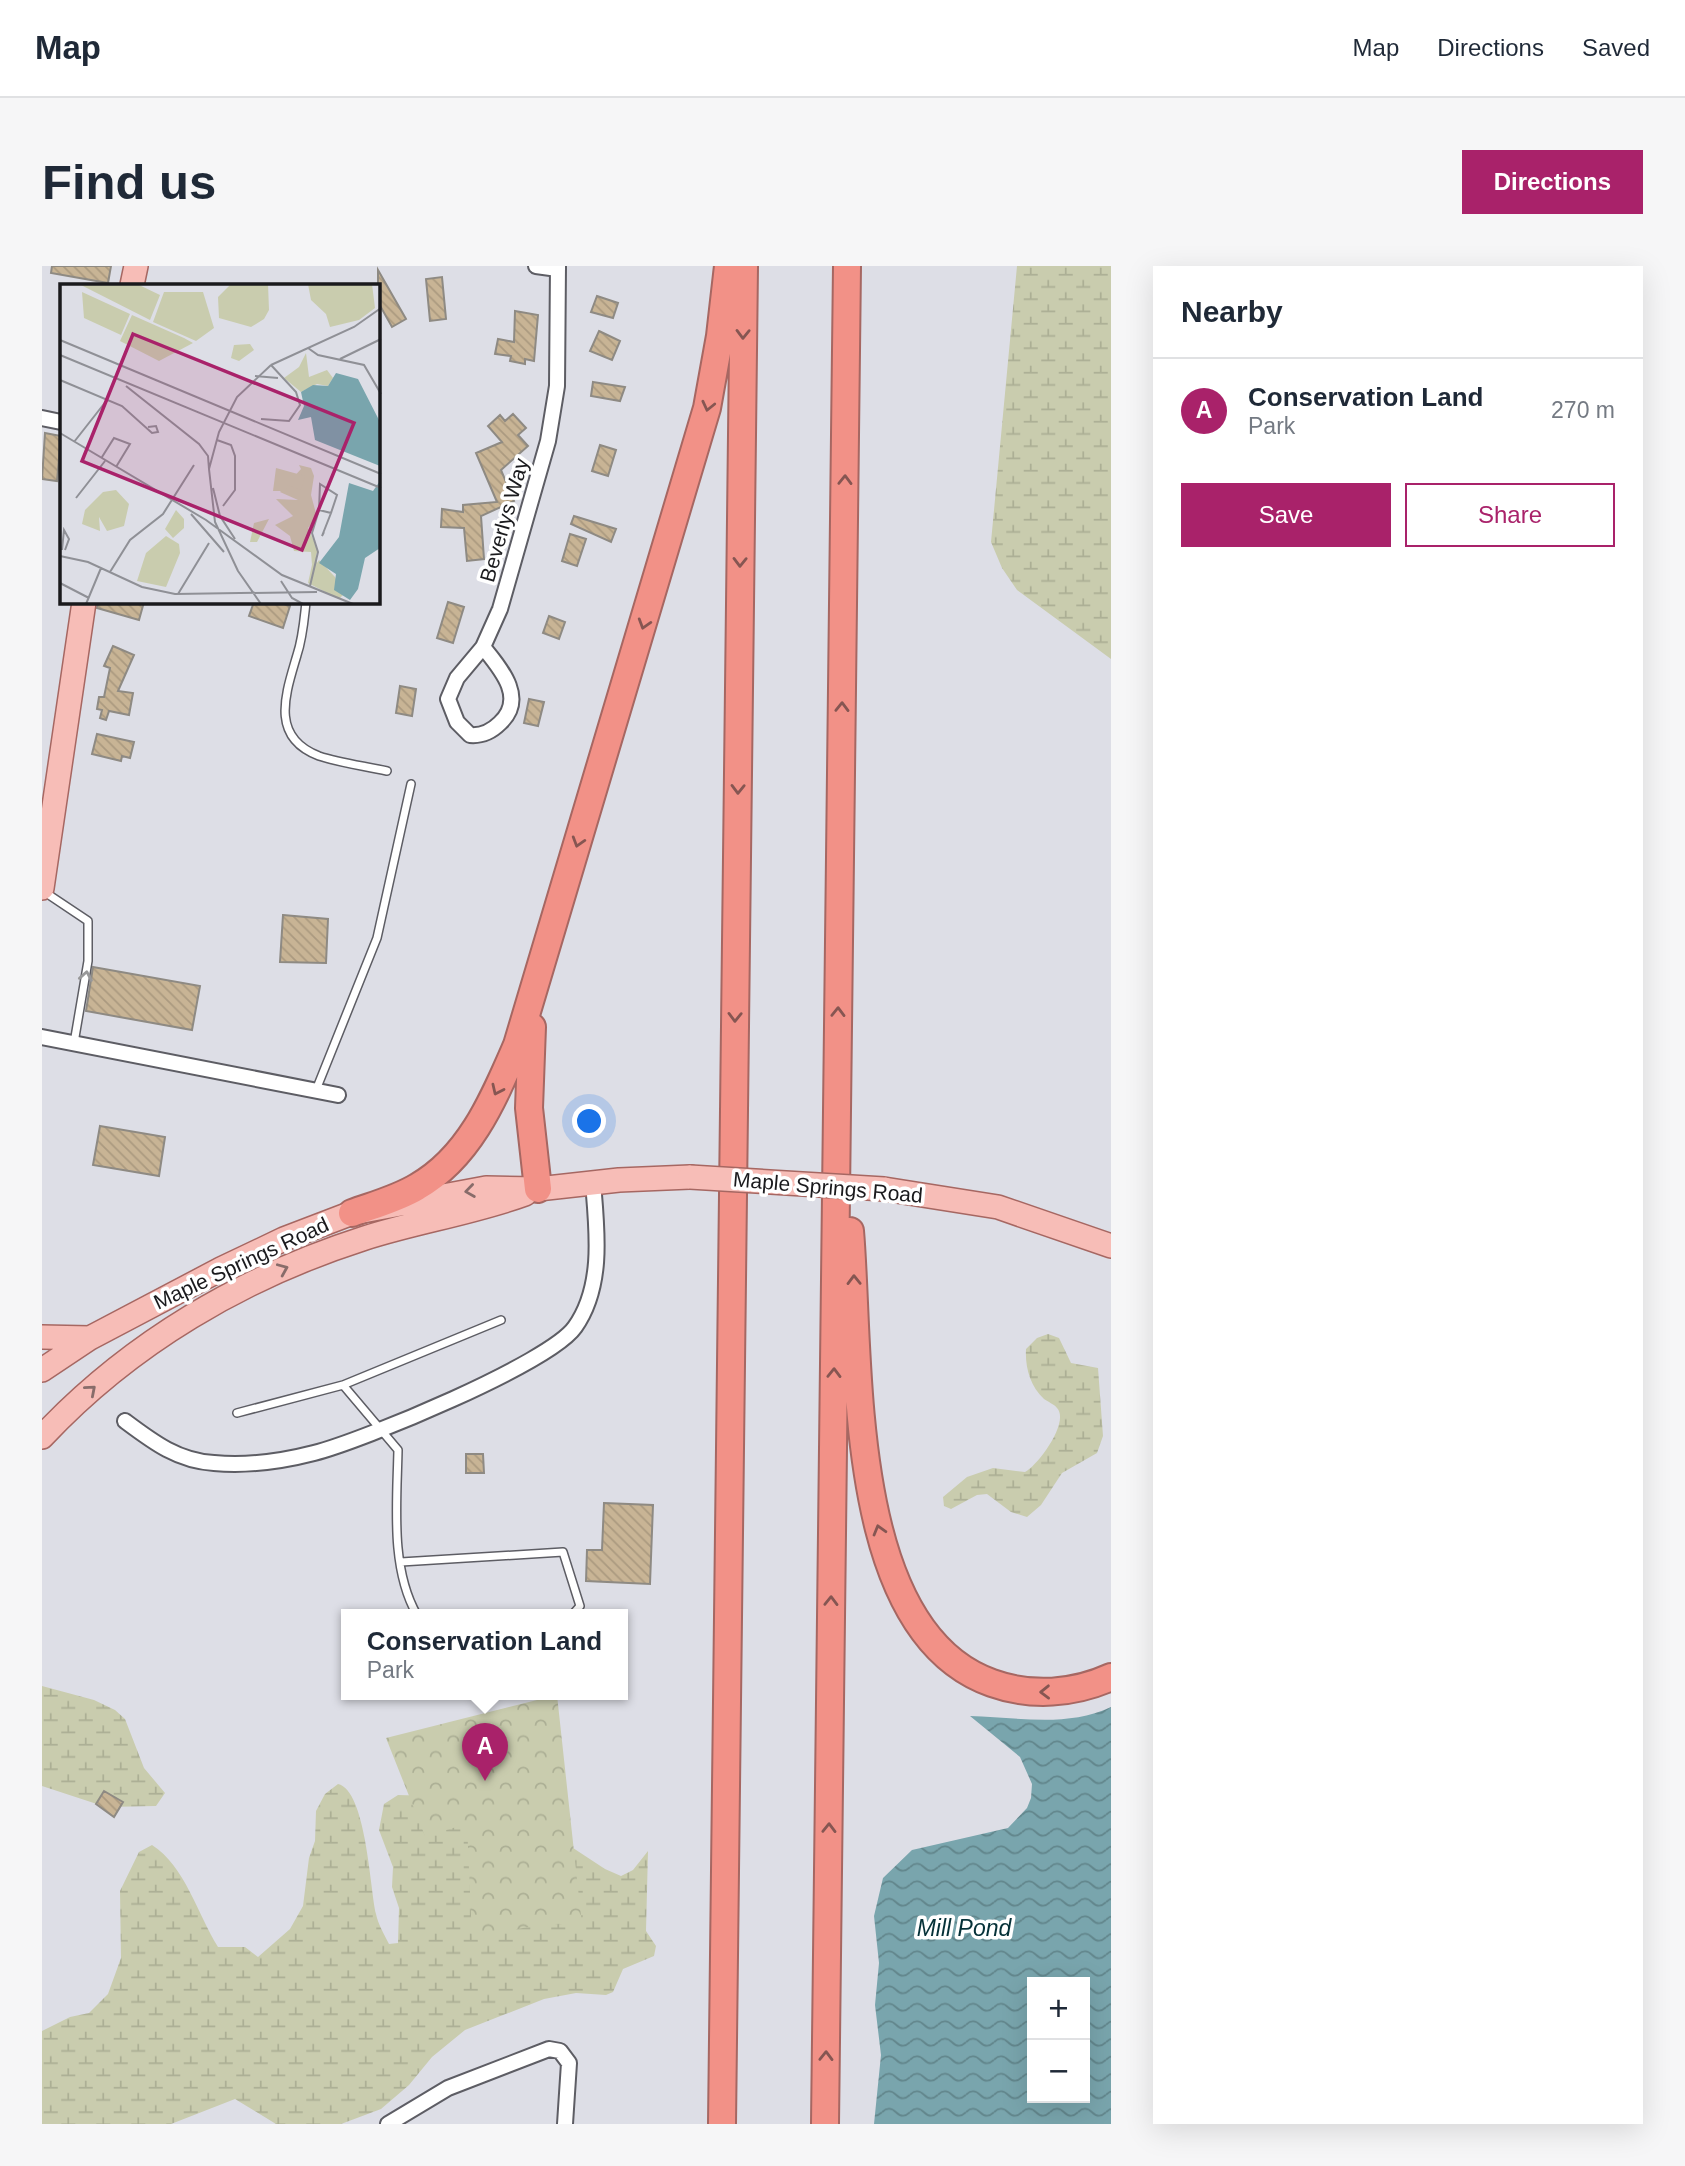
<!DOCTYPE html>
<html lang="en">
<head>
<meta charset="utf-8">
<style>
	:root { --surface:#fff; --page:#f6f6f7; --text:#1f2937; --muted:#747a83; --line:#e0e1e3; --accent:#a9226a }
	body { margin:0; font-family:Arial,sans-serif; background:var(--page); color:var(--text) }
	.controls { position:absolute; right:21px; bottom:21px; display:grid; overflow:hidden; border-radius:0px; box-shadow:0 7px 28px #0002 }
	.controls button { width:63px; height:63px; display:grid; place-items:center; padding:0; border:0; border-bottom:2px solid var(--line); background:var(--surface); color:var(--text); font:35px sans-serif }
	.you { position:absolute; left:548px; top:856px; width:24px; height:24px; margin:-18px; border:5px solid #fff; border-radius:50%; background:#1a73e8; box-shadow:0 0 0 10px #1a73e833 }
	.badge { display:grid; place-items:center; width:46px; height:46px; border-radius:50%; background:var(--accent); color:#fff; font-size:23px; font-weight:700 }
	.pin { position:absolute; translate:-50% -58px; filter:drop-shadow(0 2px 4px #0008) }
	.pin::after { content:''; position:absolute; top:37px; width:24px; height:21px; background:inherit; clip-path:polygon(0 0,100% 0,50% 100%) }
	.popup { position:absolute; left:299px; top:1343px; width:287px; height:91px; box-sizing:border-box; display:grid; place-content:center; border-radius:0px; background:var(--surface); filter:drop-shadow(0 2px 5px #0005); font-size:23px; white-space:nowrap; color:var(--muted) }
	.popup b { font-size:26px; color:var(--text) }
	.popup::after { content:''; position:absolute; left:50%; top:100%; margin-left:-14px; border:14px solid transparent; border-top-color:var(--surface) }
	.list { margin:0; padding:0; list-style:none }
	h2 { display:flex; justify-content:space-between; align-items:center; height:91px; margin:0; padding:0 28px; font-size:30px }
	h2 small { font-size:23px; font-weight:400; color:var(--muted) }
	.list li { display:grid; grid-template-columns:46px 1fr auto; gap:21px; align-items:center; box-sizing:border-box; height:105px; padding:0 28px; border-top:2px solid var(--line) }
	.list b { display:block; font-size:26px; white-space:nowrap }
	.list p { margin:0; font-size:23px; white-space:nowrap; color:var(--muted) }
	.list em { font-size:23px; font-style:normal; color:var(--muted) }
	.actions { display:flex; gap:14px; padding:21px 28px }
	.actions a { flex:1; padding:16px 0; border:2px solid var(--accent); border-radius:0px; text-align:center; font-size:24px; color:var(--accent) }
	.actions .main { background:var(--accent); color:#fff }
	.map { position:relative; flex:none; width:1069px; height:1858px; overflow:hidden; border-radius:0px }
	header { display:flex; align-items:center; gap:42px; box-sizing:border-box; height:98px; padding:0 35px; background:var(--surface); border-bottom:2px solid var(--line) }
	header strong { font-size:33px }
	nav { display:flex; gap:38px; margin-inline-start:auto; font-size:24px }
	.intro { display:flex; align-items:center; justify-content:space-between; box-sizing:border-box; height:168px; padding:0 42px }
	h1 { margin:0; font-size:49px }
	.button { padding:18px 32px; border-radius:0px; background:var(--accent); color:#fff; font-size:24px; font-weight:700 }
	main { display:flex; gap:42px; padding:0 42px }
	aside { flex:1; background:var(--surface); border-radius:0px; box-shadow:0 7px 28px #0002 }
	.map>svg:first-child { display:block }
</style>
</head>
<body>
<header>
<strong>Map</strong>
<nav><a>Map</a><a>Directions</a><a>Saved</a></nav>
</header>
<div class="intro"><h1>Find us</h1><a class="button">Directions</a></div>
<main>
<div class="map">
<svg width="1069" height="1858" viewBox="0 0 1069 1858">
	<defs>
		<pattern id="wetland-marsh" width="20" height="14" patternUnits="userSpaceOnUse" patternTransform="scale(1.75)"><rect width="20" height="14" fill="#c9ccae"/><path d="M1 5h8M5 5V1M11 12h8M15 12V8" fill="none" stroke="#acaf95"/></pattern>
		<pattern id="park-crowns" width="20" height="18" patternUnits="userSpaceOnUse" patternTransform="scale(1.75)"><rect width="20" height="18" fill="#c9ccae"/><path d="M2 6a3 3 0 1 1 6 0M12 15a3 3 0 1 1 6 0" fill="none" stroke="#acaf95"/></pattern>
		<pattern id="water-waves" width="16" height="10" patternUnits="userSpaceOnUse" patternTransform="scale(1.75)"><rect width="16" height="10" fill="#79a5ad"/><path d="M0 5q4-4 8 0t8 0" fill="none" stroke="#62868c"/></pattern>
		<pattern id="building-back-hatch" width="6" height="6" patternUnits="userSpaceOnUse" patternTransform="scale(1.75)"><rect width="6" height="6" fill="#c8b495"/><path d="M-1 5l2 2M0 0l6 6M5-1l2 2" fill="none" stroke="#ab9a80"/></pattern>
	</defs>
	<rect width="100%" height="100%" fill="#dddee6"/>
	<path fill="url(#wetland-marsh)" d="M975 0H1069V393L975 324 960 302 949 276Z
		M1006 1068 1017 1072 1029 1097 1056 1102 1061 1170 1055 1187 1020 1207 999 1239 985 1251 969 1246 945 1228 935 1229 909 1243 902 1240 901 1231 925 1211 951 1202 983 1206C996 1199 1028 1156 1015 1142 1012 1138 1006 1136 1002 1133 988 1120 983 1101 984 1083L995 1072Z
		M0 1420 52 1434 73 1444 83 1453 102 1502 123 1527 114 1540 64 1541 0 1520Z
		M296 1518C324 1524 328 1622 334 1648 336 1658 342 1668 347 1678L356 1677 357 1642 350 1621 351 1601 337 1564 342 1538 356 1529 425 1531 493 1557 563 1603 579 1610 591 1604 606 1585 604 1665 614 1680 612 1690 581 1703 571 1726 564 1729 534 1727 502 1733 423 1764 390 1791 367 1819 339 1843 299 1858H234L193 1833 129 1858H0V1765L28 1751 47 1747 66 1728 79 1692 78 1625 97 1586 110 1579C143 1600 156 1649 176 1681H203L216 1691 248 1663 261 1640 267 1592 273 1575 274 1545 283 1528Z"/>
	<path fill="url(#park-crowns)" d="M515 1429 540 1659 501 1658 430 1672 425 1558 383 1570 344 1472Z"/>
	<path fill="url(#water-waves)" fill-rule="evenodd" d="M1069 1441V1858H832L839 1789 833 1739 837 1697 832 1650 841 1612 870 1584 966 1562 985 1542 989 1532 990 1518 978 1491 928 1450C976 1451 1024 1462 1069 1441ZM990 1716H1043V1832H990Z"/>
	<path fill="url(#building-back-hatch)" stroke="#8e8a83" stroke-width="2" d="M10 0H69L66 17 9 7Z
		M336 4 364 53 350 61 336 36Z
		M400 11 404 53 388 55 384 13Z
		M555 30 576 37 571 52 549 46Z
		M473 45 496 49 492 95 483 93V98L468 95 469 90 453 88 456 73 472 76Z
		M557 65 578 75 570 94 548 85Z
		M551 116 583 121 578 135 549 130Z
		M471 148 484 162 476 169 486 180 459 204 472 235 439 250 442 293 425 295 422 262 399 261 400 243 421 246V239L455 236 434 187 460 176 446 160 458 149 463 155Z
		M3 167 19 170 15 215 0 213Z
		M558 179 574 184 566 210 550 205Z
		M532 250 574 263 569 276 529 258Z
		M528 268 544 273 535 300 520 295Z
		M56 336H102L97 354 55 342Z
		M212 336H236L248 340 241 362 207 350Z
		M406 336 422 341 411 377 395 372Z
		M507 350 523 356 517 373 501 367Z
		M71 380 92 389 76 425 91 427 87 449 67 445 64 454 58 452 60 444 55 443 57 431H62L68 402 62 400Z
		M358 420 374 423 370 450 354 447Z
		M487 433 502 436 496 460 482 457Z
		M55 468 92 476 88 492 80 490 79 495 50 488Z
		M241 649 286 653 284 697 238 696Z
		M51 701 158 720 150 764 44 745Z
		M58 860 123 871 117 910 51 899Z
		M424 1188H441L442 1207H424Z
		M562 1237 611 1239 608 1318 544 1315 545 1284H560Z
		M62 1525 81 1536 72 1551 54 1538Z"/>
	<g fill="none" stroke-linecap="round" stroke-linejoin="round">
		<defs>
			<path id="lane" d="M264 336C262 354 261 371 255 389 244 427 227 471 277 490 298 497 323 500 345 505
				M1 625 46 655V695L32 777
				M274 824 335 672 369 518
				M301 1119 459 1054
				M195 1147 301 1119 356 1184C355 1237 348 1302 375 1349
				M359 1296 521 1286 538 1340 530 1349"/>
			<path id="street" d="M494 0 516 3
				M0 152 19 156
				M441 381C458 402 485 432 458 457 450 465 440 470 428 469L415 456 406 433 415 412 441 381 458 343 506 175 515 120 516 0
				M0 771 296 829
				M83 1155C111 1176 136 1195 172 1197 205 1200 241 1195 272 1187 320 1175 508 1097 533 1061 562 1020 555 964 551 917
				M346 1858 406 1822 507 1783 518 1785 527 1797 523 1858"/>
			<path id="primary" d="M90 19 94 0
				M0 622 42 336
				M842 923 956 941 1069 980
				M0 1071 48 1072
				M0 1104 48 1072 179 1003 242 973 310 947 444 922 496 923 577 914 648 911
				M0 1171C88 1077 201 1011 323 972 376 955 431 947 483 928"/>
			<path id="highway" d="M490 761 487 842 496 923
				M310 947C332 939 355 933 375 921 428 891 452 832 475 779L665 142 678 70 686 0
				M808 965C819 1091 802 1365 950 1417 989 1431 1032 1428 1069 1411
				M680 1858 702 0
				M783 1858 805 0"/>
		</defs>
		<use href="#lane" stroke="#5d5d64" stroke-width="10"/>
		<use href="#street" stroke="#5d5d64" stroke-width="18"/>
		<use href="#primary" stroke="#a66762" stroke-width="26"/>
		<use href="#highway" stroke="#a66762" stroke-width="30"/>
		<use href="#lane" stroke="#fff" stroke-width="7"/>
		<use href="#street" stroke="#fff" stroke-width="14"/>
		<use href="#primary" stroke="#f7bdb7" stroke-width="23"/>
		<use href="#highway" stroke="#f29187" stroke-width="26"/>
		<defs>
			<path id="primary-bridge" d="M648 911 842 923"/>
		</defs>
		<use href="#primary-bridge" stroke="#a66762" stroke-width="26" stroke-linecap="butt"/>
		<use href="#primary-bridge" stroke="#f7bdb7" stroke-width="23"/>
	</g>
	<defs><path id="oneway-chevron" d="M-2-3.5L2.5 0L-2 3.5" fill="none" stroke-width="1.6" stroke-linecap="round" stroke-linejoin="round" transform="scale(1.75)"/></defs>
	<g stroke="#865652">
		<use href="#oneway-chevron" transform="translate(701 68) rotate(91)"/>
		<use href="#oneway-chevron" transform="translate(666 140) rotate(103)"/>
		<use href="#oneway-chevron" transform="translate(803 214) rotate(-89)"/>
		<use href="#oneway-chevron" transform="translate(698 296) rotate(91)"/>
		<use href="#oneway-chevron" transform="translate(602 358) rotate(107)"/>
		<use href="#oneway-chevron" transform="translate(800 441) rotate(-89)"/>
		<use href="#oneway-chevron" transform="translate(696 523) rotate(91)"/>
		<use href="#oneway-chevron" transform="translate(536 576) rotate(107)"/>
		<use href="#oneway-chevron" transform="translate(796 746) rotate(-89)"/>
		<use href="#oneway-chevron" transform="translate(693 751) rotate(91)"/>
		<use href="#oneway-chevron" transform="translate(455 824) rotate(115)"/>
		<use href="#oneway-chevron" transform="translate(812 1014) rotate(-91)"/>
		<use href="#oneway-chevron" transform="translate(792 1107) rotate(-89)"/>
		<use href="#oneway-chevron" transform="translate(837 1264) rotate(-106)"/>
		<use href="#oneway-chevron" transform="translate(789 1335) rotate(-89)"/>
		<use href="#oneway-chevron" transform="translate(1003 1426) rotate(179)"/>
		<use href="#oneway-chevron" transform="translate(787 1562) rotate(-89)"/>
		<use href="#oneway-chevron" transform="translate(784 1790) rotate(-89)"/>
	</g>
	<use stroke="#989899" href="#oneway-chevron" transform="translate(44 710) rotate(-80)"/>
	<g stroke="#886c6a">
		<use href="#oneway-chevron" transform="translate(428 925) rotate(172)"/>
		<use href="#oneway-chevron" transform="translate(241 1003) rotate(-23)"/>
		<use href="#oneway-chevron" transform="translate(49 1124) rotate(-41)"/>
	</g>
	<g text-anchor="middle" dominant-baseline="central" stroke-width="7" stroke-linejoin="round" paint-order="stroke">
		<g font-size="21" fill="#1a1a1d" stroke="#fff">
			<text transform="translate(462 254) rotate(-74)">Beverlys Way</text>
			<text transform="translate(786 921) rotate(5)">Maple Springs Road</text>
			<text transform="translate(199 997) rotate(-25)">Maple Springs Road</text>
		</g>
		<g font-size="23" font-style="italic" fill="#053138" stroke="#fff">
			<text x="922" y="1662">Mill Pond</text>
		</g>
	</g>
	<g transform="translate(18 18)">
		<rect width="320" height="320" fill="#dddee6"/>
		<path d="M19 0H77L100 11 90 36ZM171 0H208L209 26 204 35 191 43 159 34 158 13ZM248 0H312L315 24 299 36 270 43 266 30 251 16ZM22 8 70 30 61 51 24 34ZM104 8H143L154 44 136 57 93 38ZM72 31 124 54 133 59 99 77 60 57ZM246 69 249 93 267 86 273 94 268 102 257 100 241 108 224 94 239 83ZM239 181 251 184 254 192 251 211 257 233 248 244 258 266 252 281 251 268 234 267 230 252 215 241 233 232 216 215 238 216 220 208 241 185ZM56 206 69 220 64 242 47 247 39 233 40 247 22 240 25 226 43 208ZM116 226 124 235V244L113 254 105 245ZM209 235 197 258H190L194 239ZM106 252 119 260 120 269 106 303 77 297 86 269Z" fill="#c9ccae"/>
		<path d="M190 60 194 66 179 77 171 74 174 61ZM216 184 245 192 241 206 228 201 226 207H213ZM255 267 257 279 259 276 275 293 283 311 279 315 248 299Z" fill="#c9ccae"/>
		<path d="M276 89 298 95 320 138V182L255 156 251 133 238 136 244 122 241 108 253 101 268 102ZM320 197V264L305 274 298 305 290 316 274 306 276 290 259 279 279 253 289 199 313 207Z" fill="#79a5ad"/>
		<path fill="none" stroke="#8f9096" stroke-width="2" d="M0 56 321 190M248 64 258 71 304 81 321 110M0 71 321 204M280 75 321 55M211 81 294 43 321 24M195 92 218 94M0 96 62 122 92 149 98 148 96 142 88 143M66 102 139 160 148 172 149 185M201 135 229 137 240 121 236 108 211 81M0 149 146 236 222 291 293 320M157 156 171 161 175 172V206L163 222M14 158 47 116M42 173 54 154 70 160 56 183M153 204 160 232 175 255M16 214 45 177M259 226 260 200 277 211 271 229M131 230 164 268M2 266 4 246 9 255 5 266M0 272 28 278 82 303 115 310 257 308M178 287 155 238 149 185 159 148 177 113 211 81M178 287 201 320M50 288 70 256 103 230 134 181M221 297 232 314 243 320M0 299 29 314M250 302 258 268 252 249 259 226 271 229 262 252 264 248M118 310 149 259M26 320 41 284"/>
		<path fill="#a9226a" fill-opacity="0.15" stroke="#a9226a" stroke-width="3.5" d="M73 50 294 139 242 266 22 177Z"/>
		<rect width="320" height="320" fill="none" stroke="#1a1a1d" stroke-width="3.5"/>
	</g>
</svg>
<div class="controls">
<button>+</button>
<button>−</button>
</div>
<div class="you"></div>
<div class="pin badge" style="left:443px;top:1515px">A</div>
<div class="popup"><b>Conservation Land</b>Park</div>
</div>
<aside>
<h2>Nearby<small></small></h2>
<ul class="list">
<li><span class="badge">A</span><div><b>Conservation Land</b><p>Park</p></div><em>270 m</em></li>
</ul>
<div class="actions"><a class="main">Save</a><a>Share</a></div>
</aside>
</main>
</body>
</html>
